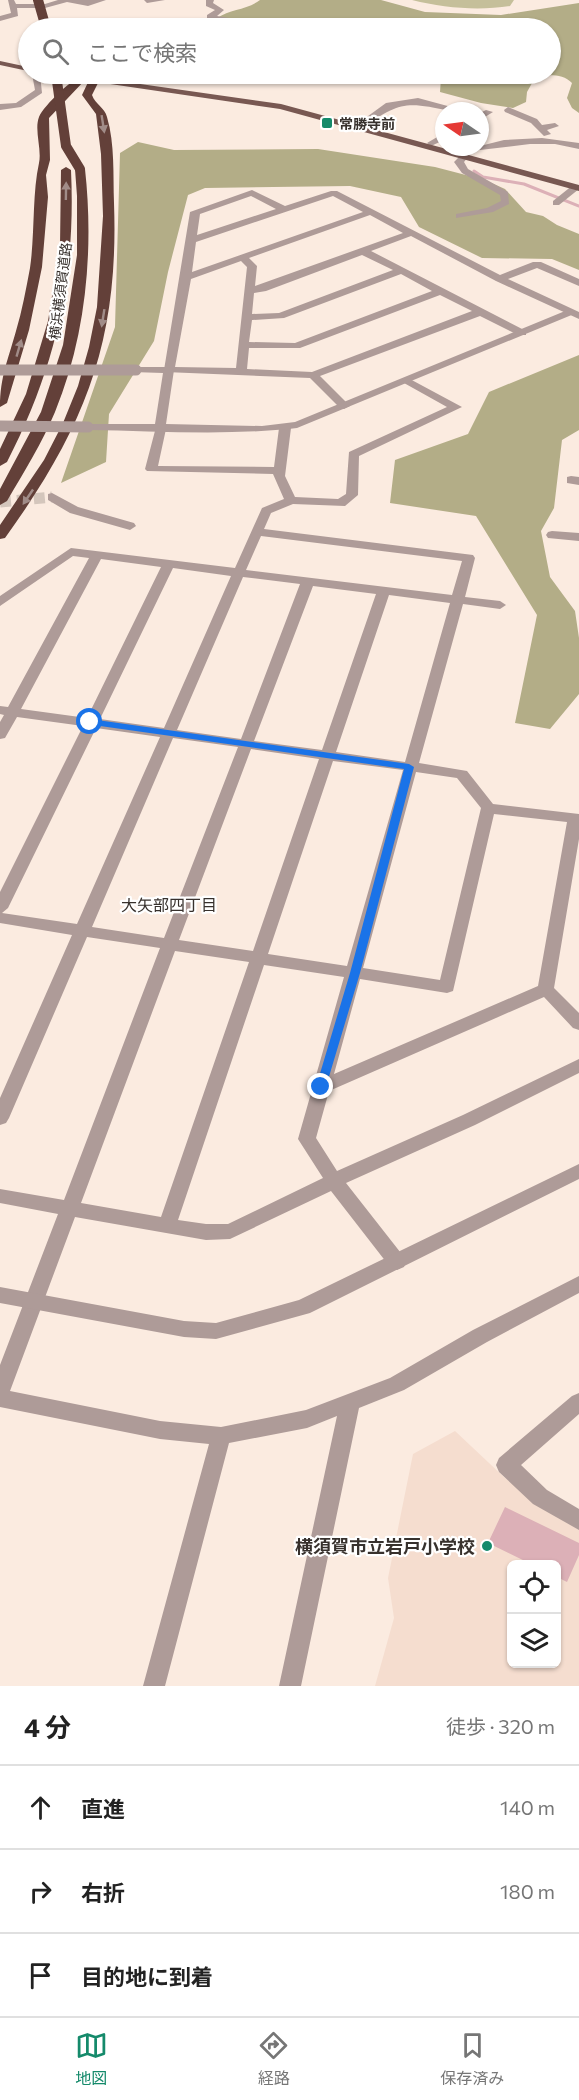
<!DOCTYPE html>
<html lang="ja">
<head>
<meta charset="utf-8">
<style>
	:root { --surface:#fff; --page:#f6f6f6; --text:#222; --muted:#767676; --line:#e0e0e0; --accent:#158a6b }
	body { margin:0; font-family:Commissioner,"Noto Sans JP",sans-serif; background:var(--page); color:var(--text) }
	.controls { position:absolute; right:18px; bottom:18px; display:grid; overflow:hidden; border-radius:9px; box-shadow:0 2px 4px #0004 }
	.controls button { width:54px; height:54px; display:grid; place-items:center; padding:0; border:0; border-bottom:2px solid var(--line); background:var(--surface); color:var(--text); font:30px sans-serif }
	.compass { position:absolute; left:435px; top:102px; width:54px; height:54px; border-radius:50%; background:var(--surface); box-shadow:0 2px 4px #0004; rotate:283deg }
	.stop { position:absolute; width:18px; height:18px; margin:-14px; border:4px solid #1a73e8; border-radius:50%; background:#fff }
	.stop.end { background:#1a73e8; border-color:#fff; box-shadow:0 2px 6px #0008 }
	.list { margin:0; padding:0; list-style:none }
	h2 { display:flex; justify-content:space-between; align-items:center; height:78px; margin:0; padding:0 24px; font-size:26px }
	h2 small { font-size:20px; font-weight:400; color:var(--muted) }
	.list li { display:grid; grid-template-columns:39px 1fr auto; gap:18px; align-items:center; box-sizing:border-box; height:84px; padding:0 24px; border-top:2px solid var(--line) }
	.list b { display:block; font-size:22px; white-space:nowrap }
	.list em { font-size:20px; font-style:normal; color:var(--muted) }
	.icon { flex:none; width:33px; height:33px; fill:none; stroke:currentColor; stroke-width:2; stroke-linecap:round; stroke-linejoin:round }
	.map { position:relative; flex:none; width:579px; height:1686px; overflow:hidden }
	.search { position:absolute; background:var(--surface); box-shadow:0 2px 4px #0004; left:18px; right:18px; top:18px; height:66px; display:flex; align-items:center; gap:15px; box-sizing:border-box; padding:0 21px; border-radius:33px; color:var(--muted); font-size:22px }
	.sheet { height:330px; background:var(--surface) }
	nav { display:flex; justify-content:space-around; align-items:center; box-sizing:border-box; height:84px; border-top:2px solid var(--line); background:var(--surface); font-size:16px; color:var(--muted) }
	nav a { display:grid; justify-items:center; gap:3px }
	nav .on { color:var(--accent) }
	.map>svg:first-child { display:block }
</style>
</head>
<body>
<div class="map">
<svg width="579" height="1686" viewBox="0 0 579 1686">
	<rect width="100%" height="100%" fill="#fbebe0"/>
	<path fill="#f5ddcf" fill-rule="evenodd" d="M455 1431 505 1478 567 1523 579 1528V1686H375L394 1618 388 1578 413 1454ZM512 1564H556V1664H512Z"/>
	<path fill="#c5bf9a" d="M412 0H514L510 6C478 11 444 8 412 0Z"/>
	<path fill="#b3ad87" d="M260 0H381L425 12 501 15 579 3V113L572 108 567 98 572 83C563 73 548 75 536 76L527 92 526 102 513 108 481 103 440 92 441 78 434 74H550V28H327C315 17 281 25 265 25 249 24 232 20 217 18 230 9 247 10 260 0Z
		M266 74H409C377 92 329 75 294 74 284 74 275 76 266 74Z
		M138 142 174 150 318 149 435 167 485 180 505 189 526 212 543 216 557 225 579 234V270L552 259 482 258 419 227 401 197 350 186 205 188 188 195 168 272 154 341 109 414 106 462 61 483 115 327 120 153Z
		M579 355V430L562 440 554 508 541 531 550 577 575 611 579 638V694L550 729 515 723 537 615 476 516 390 503 395 460 468 434 489 392Z"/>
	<path fill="#dcb0b7" d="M505 1507 579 1543V1555L567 1582 557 1577 556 1564H531L488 1543Z"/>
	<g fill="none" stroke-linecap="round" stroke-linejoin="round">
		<path stroke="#dcb0b7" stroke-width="3" d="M474 171 483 177 524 184 579 206"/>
		<path stroke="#d4c6bc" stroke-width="11" stroke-dasharray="11 6" stroke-linecap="butt" d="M0 502 52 497"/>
		<path fill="#ae9b98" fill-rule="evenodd" d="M8 0H14L16 4H45L58 0H106L88 6 67 2 45 8H17L18 16 0 21V16L11 13Z
			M144 0H165L147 3Z
			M206 0H214L213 3 224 10 217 16 258 23 263 28H255L207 19V15L215 10 206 6Z
			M32 74H40L42 93 21 107 0 110V104L16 103 35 90Z
			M418 98 455 108 451 111C404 101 400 102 360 129L353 127 386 103Z
			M508 107 537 119 542 125 555 123 559 126 547 130 551 134 544 136 531 123 505 112 504 110Z
			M486 110 493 112 480 120V113Z
			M444 133V140L431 146 427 143Z
			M542 138 579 143V149L555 144H530L480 150 476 147 504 140Z
			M461 155 468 157 464 162 468 169 508 192 509 204 493 212 456 218V214L487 208 501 201 500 195 462 173 454 162Z
			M573 185H579V189L559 205H553V201Z
			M252 190 285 206 331 191H337L500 275 533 262H541L579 279V286L537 268 508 279 579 312V319L496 281 411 236 371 251 526 331V335H518L480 316 320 376 350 406 344 409 340 408 310 378 165 372 164 370 190 212ZM251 196 276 209 197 235 200 214ZM333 196 363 212 192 272 196 242ZM370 215 403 233 255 286 257 266 249 258ZM362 255 393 270 279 313 252 314 254 293 266 291ZM241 261 247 267 236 368 175 367 191 279ZM401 274 432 291 295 343 249 342 252 320 284 318ZM440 295 472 311 312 372 247 369 249 348H300Z
			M408 378 462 407 359 456 358 495 345 506 293 504 271 513 264 529 473 555 475 558 465 597 500 601 506 605 500 609 463 604 419 763 467 771 493 804 579 814V839L554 988 579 1013V1030L573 1028 544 997 329 1091 316 1138 337 1171 463 1115 579 1059V1073L475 1125 346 1183 404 1257 406 1262 404 1267 397 1270 390 1267 331 1191 230 1239 206 1240 75 1217 10 1391 160 1421 221 1427 306 1410 390 1378 473 1330 579 1276V1293L487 1342 404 1390 359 1408 301 1686H279L337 1416 307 1428 229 1443 165 1686H143L209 1444 160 1439 0 1407V1365L58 1214 0 1203V1189L64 1200 160 948 87 937 9 1118 6 1123 0 1125V1098L72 935 0 923V892L83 726 17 717 5 738 0 739V722L4 715 0 714V706L8 707 89 558 73 556 0 606V596L71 548 235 568 262 508 284 499 273 474 147 471 145 469 156 427H164L166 429 158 466 274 467 279 428 285 425 289 426 291 428 285 476 295 497 338 499 346 494 349 452 447 407 404 383 403 381ZM261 536 462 561 452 595 246 570ZM101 559 161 567 87 718 21 709ZM173 568 231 576 164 728 100 719ZM243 577 300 584 241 739 177 730ZM313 586 376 594 322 750 254 741ZM389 595 450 603 405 762 336 752ZM96 728 160 737 77 924 2 913 8 908ZM173 738 238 747 164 938 92 927ZM251 749 319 759 253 951 179 940ZM333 761 403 770 347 966 268 954ZM416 772 457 778 481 808 440 980 363 968ZM494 814 567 822 538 986 334 1074 360 979 447 993 453 991ZM175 951 249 962 161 1217 81 1203ZM264 965 344 977 298 1139 323 1178 228 1224H206L178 1220Z
			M571 476 579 477V485L567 483V477Z
			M52 493 78 507 134 523 136 526 130 530 70 513 48 500V494Z
			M552 531 579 533V541L548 538 546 535 548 532Z
			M579 1393V1414L521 1465 547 1490 579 1509V1530L533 1504 499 1472 496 1465 499 1458 572 1396Z"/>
		<path fill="#ae9b98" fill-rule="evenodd" d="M570 309 575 312 574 314 297 428C228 436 157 431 88 430L82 427 88 424H155L163 373 132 372V368L136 367H169L174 370 166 424 262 426 295 422Z
			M579 1164V1179L310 1313 216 1339 184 1337 0 1303V1287L184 1321 216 1323 299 1300Z"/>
		<path fill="#785852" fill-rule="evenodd" d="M0 61 28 67V71L0 65Z
			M52 74H70L281 104 579 185V191L280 109 56 76Z"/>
		<path fill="#634039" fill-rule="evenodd" d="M85 74H99L100 79 92 95C95 104 105 108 107 117 115 144 113 175 114 203 119 342 85 427 5 538L0 539V525L44 460 63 423 78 386 89 347 97 307 103 216 101 154 96 114 82 95 90 78 85 80 49 118 50 160 46 175 48 197 42 267 29 330 7 403 0 407C0 377 8 360 16 331 22 311 26 289 30 268 35 234 32 195 39 163 42 149 34 130 39 117 44 105 74 77 85 74Z
			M80 166 85 169C94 251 86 336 55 412 42 443 24 472 7 501L0 505V489L41 412 63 345 77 255V196L75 169Z
			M66 167 71 170C76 277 56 367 7 462L0 466V449L26 394 48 321 60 246 61 170Z"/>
		<path stroke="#ae9b98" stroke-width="11" d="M0 370H136
			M0 426 88 427"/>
		<path stroke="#634039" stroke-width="10" d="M38 0 46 28
			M56 74 66 146 80 169"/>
	</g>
	<defs><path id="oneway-solid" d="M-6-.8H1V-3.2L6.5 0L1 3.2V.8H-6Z" transform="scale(1.5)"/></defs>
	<g fill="#a18c88">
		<use href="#oneway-solid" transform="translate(103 124) rotate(81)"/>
		<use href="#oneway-solid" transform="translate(66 191) rotate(-89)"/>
		<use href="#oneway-solid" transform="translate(103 318) rotate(99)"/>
		<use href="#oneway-solid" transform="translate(19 348) rotate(-74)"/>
		<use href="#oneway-solid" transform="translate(28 497) rotate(124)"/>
	</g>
	<path fill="#1a73e8" d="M90 719 409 764 414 767 360 973 325 1090H317L316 1087 350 973 404 769 86 724 85 722Z"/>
	<g fill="#158a6b" stroke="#fff" stroke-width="2">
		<rect x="321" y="117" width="12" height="12" rx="3"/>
		<circle cx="487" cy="1546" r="6"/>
	</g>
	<g text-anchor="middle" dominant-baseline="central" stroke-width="4.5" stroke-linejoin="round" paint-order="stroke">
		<g font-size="14" font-weight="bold" fill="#37312d" stroke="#fff" text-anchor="start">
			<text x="339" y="123">常勝寺前</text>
		</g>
		<g font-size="14" fill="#37312d" stroke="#fff">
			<text transform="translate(60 291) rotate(-83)">横浜横須賀道路</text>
		</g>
		<g font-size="16" fill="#37312d" stroke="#fff">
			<text x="169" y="904">大矢部四丁目</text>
		</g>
		<g font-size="18" font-weight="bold" fill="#37312d" stroke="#fff" text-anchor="end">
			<text x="475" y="1546">横須賀市立岩戸小学校</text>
		</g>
	</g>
</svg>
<div class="controls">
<button><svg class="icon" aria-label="locate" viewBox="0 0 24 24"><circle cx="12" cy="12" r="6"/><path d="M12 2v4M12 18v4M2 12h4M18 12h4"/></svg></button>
<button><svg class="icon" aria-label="layers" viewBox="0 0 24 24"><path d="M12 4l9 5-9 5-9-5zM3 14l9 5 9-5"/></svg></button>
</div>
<svg class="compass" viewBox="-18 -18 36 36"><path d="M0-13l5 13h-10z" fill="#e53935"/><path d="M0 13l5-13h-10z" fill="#767676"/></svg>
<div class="stop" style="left:90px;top:722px"></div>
<div class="stop end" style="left:321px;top:1087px"></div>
<div class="search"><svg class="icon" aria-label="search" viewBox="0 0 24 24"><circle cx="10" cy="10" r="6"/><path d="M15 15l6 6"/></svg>ここで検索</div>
</div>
<section class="sheet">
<h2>4 分<small>徒歩 · 320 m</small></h2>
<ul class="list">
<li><svg class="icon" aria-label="ahead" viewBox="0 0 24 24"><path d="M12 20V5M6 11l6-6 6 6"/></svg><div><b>直進</b></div><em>140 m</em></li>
<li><svg class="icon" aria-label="right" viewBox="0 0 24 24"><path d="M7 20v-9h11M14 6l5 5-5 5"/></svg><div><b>右折</b></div><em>180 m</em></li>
<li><svg class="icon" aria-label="arrive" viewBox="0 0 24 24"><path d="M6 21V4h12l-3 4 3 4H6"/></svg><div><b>目的地に到着</b></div></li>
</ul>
</section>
<nav>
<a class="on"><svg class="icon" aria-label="map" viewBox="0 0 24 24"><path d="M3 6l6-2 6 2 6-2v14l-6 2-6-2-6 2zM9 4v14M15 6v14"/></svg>地図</a>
<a><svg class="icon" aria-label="directions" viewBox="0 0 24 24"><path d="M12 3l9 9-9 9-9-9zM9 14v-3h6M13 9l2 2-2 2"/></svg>経路</a>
<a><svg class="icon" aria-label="saved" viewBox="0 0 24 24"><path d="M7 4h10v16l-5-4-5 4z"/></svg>保存済み</a>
</nav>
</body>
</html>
